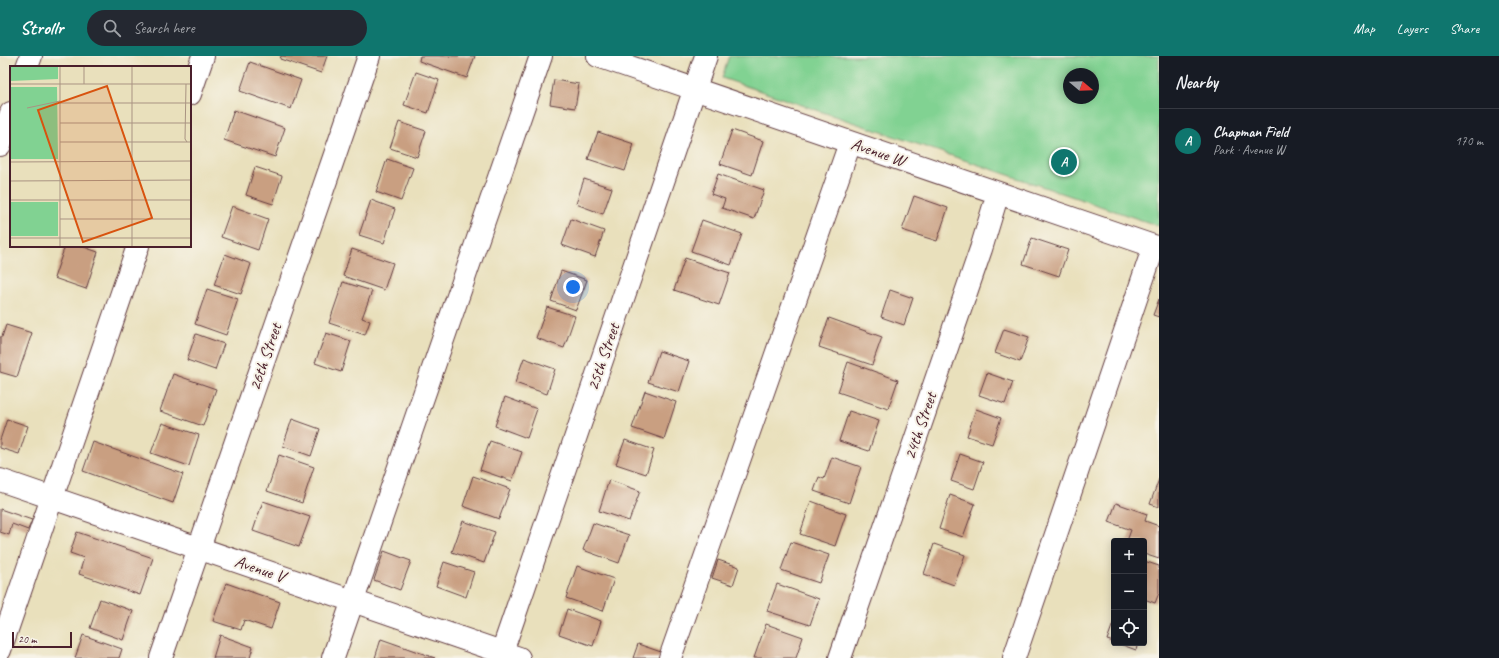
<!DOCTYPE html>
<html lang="en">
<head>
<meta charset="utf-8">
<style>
	:root { --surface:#171b24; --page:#242831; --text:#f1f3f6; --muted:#9ea1a6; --line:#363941; --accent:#0f766e }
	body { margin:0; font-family:Caveat,sans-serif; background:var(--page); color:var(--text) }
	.controls { position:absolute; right:12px; bottom:12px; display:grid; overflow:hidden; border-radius:4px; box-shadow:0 2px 10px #0003 }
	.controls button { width:36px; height:36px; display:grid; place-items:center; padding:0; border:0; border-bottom:1px solid var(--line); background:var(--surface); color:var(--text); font:20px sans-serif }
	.compass { position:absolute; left:1063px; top:12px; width:36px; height:36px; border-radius:50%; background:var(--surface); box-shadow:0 2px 10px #0003; rotate:109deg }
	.scale { position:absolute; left:12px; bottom:10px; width:60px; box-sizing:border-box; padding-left:4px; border:2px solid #4a1f2b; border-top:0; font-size:11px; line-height:14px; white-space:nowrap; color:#4a1f2b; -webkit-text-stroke:3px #f7f3e8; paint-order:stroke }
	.you { position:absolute; left:573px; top:231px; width:14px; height:14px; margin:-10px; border:3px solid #fff; border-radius:50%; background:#1a73e8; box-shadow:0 0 0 6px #1a73e833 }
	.badge { display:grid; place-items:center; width:26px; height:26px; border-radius:50%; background:var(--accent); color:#fff; font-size:13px; font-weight:700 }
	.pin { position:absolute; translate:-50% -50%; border:2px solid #fff; box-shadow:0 1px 4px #0006 }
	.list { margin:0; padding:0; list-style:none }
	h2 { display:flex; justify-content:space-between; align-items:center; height:52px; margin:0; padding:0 16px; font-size:17px }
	h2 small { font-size:13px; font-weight:400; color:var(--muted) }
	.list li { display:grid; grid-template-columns:26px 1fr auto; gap:12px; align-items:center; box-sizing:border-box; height:64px; padding:0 16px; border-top:1px solid var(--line) }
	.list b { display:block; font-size:15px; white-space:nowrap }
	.list p { margin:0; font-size:13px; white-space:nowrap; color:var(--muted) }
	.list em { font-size:13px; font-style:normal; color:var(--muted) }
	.icon { flex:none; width:22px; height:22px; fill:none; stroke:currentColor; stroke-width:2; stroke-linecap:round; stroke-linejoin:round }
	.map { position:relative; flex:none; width:1159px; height:602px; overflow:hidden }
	header { display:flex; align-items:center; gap:24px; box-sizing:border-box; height:56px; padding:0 20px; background:var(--accent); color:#fff }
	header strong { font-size:19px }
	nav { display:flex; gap:22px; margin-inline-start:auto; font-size:14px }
	.search { width:280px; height:36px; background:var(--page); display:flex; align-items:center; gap:10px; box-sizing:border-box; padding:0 14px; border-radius:22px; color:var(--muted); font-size:15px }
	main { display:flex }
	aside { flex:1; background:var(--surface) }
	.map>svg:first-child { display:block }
</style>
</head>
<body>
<header>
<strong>Strollr</strong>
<div class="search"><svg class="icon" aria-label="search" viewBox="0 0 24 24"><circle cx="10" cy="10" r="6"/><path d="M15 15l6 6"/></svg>Search here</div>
<nav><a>Map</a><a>Layers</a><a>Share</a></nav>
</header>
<main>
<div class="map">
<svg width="1159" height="602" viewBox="0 0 1159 602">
	<rect width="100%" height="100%" fill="#f7f3e8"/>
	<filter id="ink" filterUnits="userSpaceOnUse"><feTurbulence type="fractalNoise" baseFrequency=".025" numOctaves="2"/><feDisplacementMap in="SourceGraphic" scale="8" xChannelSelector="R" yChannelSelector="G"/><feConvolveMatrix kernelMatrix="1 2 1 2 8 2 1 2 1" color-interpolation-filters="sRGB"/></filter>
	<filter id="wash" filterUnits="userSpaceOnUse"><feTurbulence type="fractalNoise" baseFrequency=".012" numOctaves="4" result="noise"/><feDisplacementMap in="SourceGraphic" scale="16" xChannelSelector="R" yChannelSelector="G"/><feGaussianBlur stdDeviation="0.9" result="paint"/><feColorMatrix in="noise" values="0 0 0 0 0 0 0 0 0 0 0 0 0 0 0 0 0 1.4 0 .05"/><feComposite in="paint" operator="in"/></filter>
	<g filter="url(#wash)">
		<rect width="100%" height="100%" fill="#e9e0bc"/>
		<path fill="#81d292" stroke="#66785e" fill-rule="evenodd" d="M729 0H1159V170L722 22ZM1069 18H1093V42H1069Z"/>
		<g id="blocks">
			<path fill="#c99f81" d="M281 0H327L321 17 280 3Z
				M420 0H475L467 22 419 5Z
				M250 6 301 24 291 53 240 35Z
				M416 16 439 24 428 57 404 49Z
				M554 24 579 28 575 52 550 48Z
				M234 54 285 72 275 101 224 84Z
				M399 66 426 75 417 101 390 92Z
				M732 74 763 85 752 119 720 108Z
				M598 76 634 88 625 115 588 103Z
				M387 103 413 112 401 145 376 136Z
				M255 111 282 120 273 148 246 139Z
				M718 118 764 134 754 163 722 152 725 143 711 138Z
				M584 123 612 132 603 158 576 148Z
				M914 140 948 152 937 185 902 174Z
				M371 144 395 153 384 187 359 179Z
				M232 150 268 163 258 194 221 181Z
				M571 163 604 175 595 201 562 189Z
				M702 164 742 178 731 209 691 195Z
				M1032 182 1068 194 1059 220 1023 208Z
				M65 190H81L98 196 86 233 54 222Z
				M352 193 393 207 384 234 343 220Z
				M225 198 251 208 241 238 214 229Z
				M685 202 730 217 719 249 674 234Z
				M561 215 587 224 576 254 551 245Z
				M343 226 372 235 362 262 370 265 365 279 329 267Z
				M207 233 238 243 226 279 195 268Z
				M890 234 913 242 904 269 881 261Z
				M1159 243V261L1153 259Z
				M547 251 575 260 564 292 536 282Z
				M829 262 882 281 872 309 819 291Z
				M6 269 32 277 17 321 0 316V281H2Z
				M1004 273 1029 281 1020 306 995 297Z
				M326 277 351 285 341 316 315 307Z
				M196 278 224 288 215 314 187 304Z
				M659 295 689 305 679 336 648 326Z
				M524 302 555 313 547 338 515 327Z
				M848 306 898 324 888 353 838 336Z
				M987 317 1013 326 1005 348 979 339Z
				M173 318 216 333 203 370 160 355Z
				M645 335 676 346 664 383 632 372Z
				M505 341 537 353 527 382 495 370Z
				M976 353 1001 362 992 388 967 380Z
				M849 355 879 365 869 395 839 385Z
				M7 363 28 370 19 398 0 392V384Z
				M292 363 320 373 311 400 283 390Z
				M162 367 199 379 189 410 151 397Z
				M625 384 654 394 646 418 616 408Z
				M490 385 522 396 512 425 480 414Z
				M93 386 183 418 173 447 83 415Z
				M960 398 983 406 974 433 951 425Z
				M279 399 314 411 302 447 267 435Z
				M832 401 861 411 849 447 814 435 819 421 824 423Z
				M473 420 510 433 499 463 463 450Z
				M1159 423V451L1150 448Z
				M609 424 640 435 629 465 599 455Z
				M950 439 975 448 963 481 939 473Z
				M263 445 310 461 299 491 253 475Z
				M811 445 846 458 835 490 800 478Z
				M1116 447 1147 458 1145 465 1159 470V503L1144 498V485H1127L1131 474 1109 466Z
				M0 453 32 464 28 474 12 468 9 479 0 476Z
				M463 465 495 476 484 507 452 496Z
				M593 467 629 479 619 507 583 494Z
				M77 476 153 502 140 539 79 518 84 502 70 497Z
				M791 486 829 499 819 527 781 514Z
				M934 488 965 499 954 529 924 518Z
				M384 495 411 505 400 534 374 524Z
				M718 504 739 511 733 529 712 522Z
				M1144 505 1159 510V537L1155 547 1144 543Z
				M444 506 474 516 466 541 436 530Z
				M577 510 614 523 603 555 566 542Z
				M226 527 280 546 271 573 244 564 241 574 213 565Z
				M777 528 819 543 810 569 767 555Z
				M100 543 133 555 123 584 90 572Z
				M567 553 601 565 593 590 559 578Z
				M1114 565V586L1107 584Z
				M766 568 803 581 796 602H754Z
				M83 579 122 593 119 602H75Z
				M220 579 253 591 250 602H213Z
				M381 583 435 602H375Z
				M1117 587H1138L1136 594Z
				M638 588 661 596 659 602H633Z"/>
		</g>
	</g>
	<g filter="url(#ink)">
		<use href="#blocks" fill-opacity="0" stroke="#623c41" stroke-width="1"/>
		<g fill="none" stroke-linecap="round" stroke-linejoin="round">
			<defs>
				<path id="minor" d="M598 0 1159 192
					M27 11 31 0
					M190 38 203 0
					M0 89 11 57
					M0 424 519 602
					M0 594 138 190
					M161 602 369 0
					M333 602 541 0
					M500 602 706 0
					M670 602 850 87
					M840 602 981 193 998 137
					M1014 602 1154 190"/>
			</defs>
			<use href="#minor" stroke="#623c41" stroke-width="24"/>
			<use href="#minor" stroke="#fff" stroke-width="22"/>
		</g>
	</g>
	<g text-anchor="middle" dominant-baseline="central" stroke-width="4" stroke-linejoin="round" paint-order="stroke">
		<g font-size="17" fill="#4a1f2b" stroke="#f7f3e8">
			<text transform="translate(878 96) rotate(19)">Avenue W</text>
			<text transform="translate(265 301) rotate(-71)">26th Street</text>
			<text transform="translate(603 301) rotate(-71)">25th Street</text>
			<text transform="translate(920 370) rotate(-71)">24th Street</text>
			<text transform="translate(260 513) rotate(19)">Avenue V</text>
		</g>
	</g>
	<g transform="translate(10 10)">
		<rect width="181" height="181" fill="#e9e0bc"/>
		<path d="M0 0H48V13L0 15ZM0 21H47L48 93H0ZM0 136H48V170H0Z" fill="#81d292"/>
		<path fill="none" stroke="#a99382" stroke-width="1" d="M50 0V181M122 0V181M0 18H181M74 18V0M176 18 175 73 177 76M50 37H181M17 42 50 35M50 57H181M50 76H181M0 96 181 95M0 115 181 114M0 134H181M50 153H181M0 172H181"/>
		<path fill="#d8530f" fill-opacity="0.15" stroke="#d8530f" stroke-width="2" d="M97 20 142 152 73 176 28 44Z"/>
		<rect width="181" height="181" fill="none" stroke="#4a1f2b" stroke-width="2"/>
	</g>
</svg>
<div class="controls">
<button>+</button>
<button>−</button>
<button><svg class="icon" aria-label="locate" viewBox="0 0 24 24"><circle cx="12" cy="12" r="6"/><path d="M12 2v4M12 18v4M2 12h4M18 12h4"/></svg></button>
</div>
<svg class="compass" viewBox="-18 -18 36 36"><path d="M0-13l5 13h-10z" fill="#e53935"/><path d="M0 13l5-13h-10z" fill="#9ea1a6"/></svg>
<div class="scale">20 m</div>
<div class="you"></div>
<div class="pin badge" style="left:1064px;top:106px">A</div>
</div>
<aside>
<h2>Nearby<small></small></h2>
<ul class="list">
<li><span class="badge">A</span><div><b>Chapman Field</b><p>Park · Avenue W</p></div><em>170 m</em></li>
</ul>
</aside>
</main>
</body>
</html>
